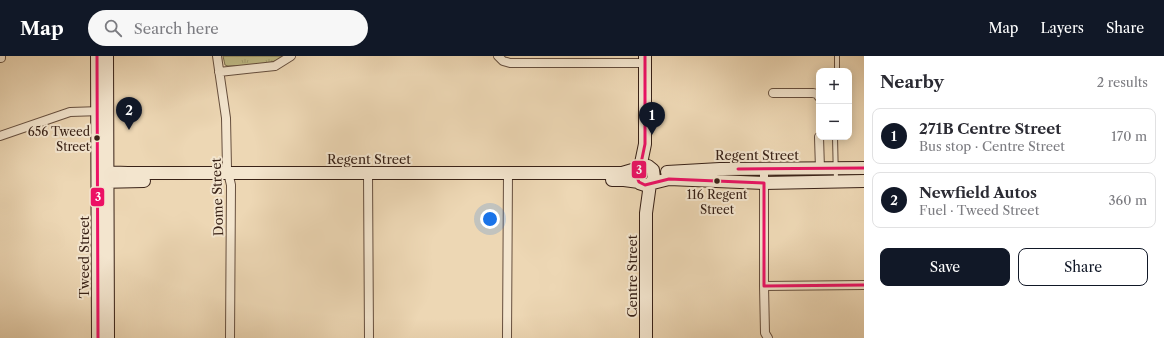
<!DOCTYPE html>
<html lang="en">
<head>
<meta charset="utf-8">
<style>
	:root { --surface:#fff; --page:#f7f7f7; --text:#2b2b33; --muted:#7c7c81; --line:#e1e1e2; --accent:#111827 }
	body { margin:0; font-family:"Libre Caslon Text",serif; background:var(--page); color:var(--text) }
	.controls { position:absolute; right:12px; top:12px; display:grid; overflow:hidden; border-radius:8px; box-shadow:0 2px 10px #0003 }
	.controls button { width:36px; height:36px; display:grid; place-items:center; padding:0; border:0; border-bottom:1px solid var(--line); background:var(--surface); color:var(--text); font:20px sans-serif }
	.you { position:absolute; left:490px; top:163px; width:14px; height:14px; margin:-10px; border:3px solid #fff; border-radius:50%; background:#1a73e8; box-shadow:0 0 0 6px #1a73e833 }
	.badge { display:grid; place-items:center; width:26px; height:26px; border-radius:50%; background:var(--accent); color:#fff; font-size:13px; font-weight:700 }
	.pin { position:absolute; translate:-50% -33px; filter:drop-shadow(0 1px 2px #0008) }
	.pin::after { content:''; position:absolute; top:21px; width:14px; height:12px; background:inherit; clip-path:polygon(0 0,100% 0,50% 100%) }
	.list { margin:0; padding:0; list-style:none }
	h2 { display:flex; justify-content:space-between; align-items:center; height:52px; margin:0; padding:0 16px; font-size:17px }
	h2 small { font-size:13px; font-weight:400; color:var(--muted) }
	.list li { display:grid; grid-template-columns:26px 1fr auto; gap:12px; align-items:center; box-sizing:border-box; height:56px; margin:0 8px 8px; padding:0 8px; border:1px solid var(--line); border-radius:8px }
	.list b { display:block; font-size:15px; white-space:nowrap }
	.list p { margin:0; font-size:13px; white-space:nowrap; color:var(--muted) }
	.list em { font-size:13px; font-style:normal; color:var(--muted) }
	.actions { display:flex; gap:8px; padding:12px 16px }
	.actions a { flex:1; padding:9px 0; border:1px solid var(--accent); border-radius:8px; text-align:center; font-size:14px; color:var(--accent) }
	.actions .main { background:var(--accent); color:#fff }
	.icon { flex:none; width:22px; height:22px; fill:none; stroke:currentColor; stroke-width:2; stroke-linecap:round; stroke-linejoin:round }
	.map { position:relative; flex:none; width:864px; height:282px; overflow:hidden }
	header { display:flex; align-items:center; gap:24px; box-sizing:border-box; height:56px; padding:0 20px; background:var(--accent); color:#fff }
	header strong { font-size:19px }
	nav { display:flex; gap:22px; margin-inline-start:auto; font-size:14px }
	.search { width:280px; height:36px; background:var(--page); display:flex; align-items:center; gap:10px; box-sizing:border-box; padding:0 14px; border-radius:22px; color:var(--muted); font-size:15px }
	main { display:flex }
	aside { flex:1; background:var(--surface) }
	.map>svg:first-child { display:block }
</style>
</head>
<body>
<header>
<strong>Map</strong>
<div class="search"><svg class="icon" aria-label="search" viewBox="0 0 24 24"><circle cx="10" cy="10" r="6"/><path d="M15 15l6 6"/></svg>Search here</div>
<nav><a>Map</a><a>Layers</a><a>Share</a></nav>
</header>
<main>
<div class="map">
<svg width="864" height="282" viewBox="0 0 864 282">
	<defs>
		<pattern id="park-tufts" width="24" height="20" patternUnits="userSpaceOnUse"><rect width="24" height="20" fill="#c0bc87"/><path d="M3 7l-1-3M5 7V3M7 7l1-3M15 17l-1-3M17 17v-4M19 17l1-3" fill="none" stroke="#a6a174"/></pattern>
	</defs>
	<rect width="100%" height="100%" fill="#edd7b4"/>
	<filter id="stains"><feTurbulence type="fractalNoise" baseFrequency=".005" numOctaves="4"/><feColorMatrix values="0 0 0 0 .2 0 0 0 0 .09 0 0 0 0 .02 0 0 0 .5 -.17"/></filter>
	<radialGradient id="worn" r=".72"><stop offset=".6" stop-color="#630" stop-opacity="0"/><stop offset="1" stop-color="#630" stop-opacity=".3"/></radialGradient>
	<path fill="url(#park-tufts)" stroke="#7c6f4f" d="M223 0H285C268 11 248 9 228 10L225 9Z"/>
	<g fill="none" stroke-linecap="round" stroke-linejoin="round">
		<defs>
			<path id="lane" d="M837 15V0
				M835 81 836 124"/>
			<path id="street" d="M217 0 226 62 227 112 231 129 230 282
				M498 0 503 5 510 7H645
				M1 2V0
				M219 16 275 10 291 0
				M773 37H813L817 38 819 41
				M0 80 70 56 101 55
				M819 81 820 113
				M764 113V230L864 229
				M368 117 369 282
				M764 230 765 277 768 282
				M507 282 508 117"/>
			<path id="secondary" d="M97 0 98 282
				M107 0 108 282
				M640 112 645 88V0
				M98 116 128 117H622L639 112
				M667 116 720 113 864 112
				M612 124H624L639 126
				M98 126 144 125
				M651 127 654 122 653 114 648 110 640 112 636 116V122L639 127 645 129 669 123 764 127 864 125
				M646 282V157L650 128"/>
		</defs>
		<use href="#lane" stroke="#664f3e" stroke-width="6"/>
		<use href="#street" stroke="#664f3e" stroke-width="10"/>
		<use href="#secondary" stroke="#392217" stroke-width="14"/>
		<use href="#lane" stroke="#f3e5ce" stroke-width="4"/>
		<use href="#street" stroke="#f3e5ce" stroke-width="8"/>
		<use href="#secondary" stroke="#f3e5ce" stroke-width="12"/>
		<defs>
			<path id="bus-1" d="M97 0 98 282
				M645 0V88L640 112 636 119 639 126 645 129 669 123 764 127V230L864 229
				M738 113 864 112"/>
		</defs>
		<use href="#bus-1" stroke="#f3e5ce" stroke-width="6"/>
		<use href="#bus-1" stroke="#ec1165" stroke-width="3"/>
	</g>
	<g fill="#392217" stroke="#f3e5ce" stroke-width="1.5">
		<circle cx="97" cy="82" r="3.5"/>
		<circle cx="717" cy="125" r="3.5"/>
	</g>
	<g text-anchor="middle" dominant-baseline="central" stroke-width="4" stroke-linejoin="round" paint-order="stroke">
		<g font-size="12" fill="#392217" stroke="#f3e5ce" text-anchor="end">
			<text x="90" y="75">656 Tweed<tspan x="90" dy="15">Street</tspan></text>
			<text x="717" y="138" text-anchor="middle">116 Regent<tspan x="717" dy="15">Street</tspan></text>
		</g>
		<g font-size="13" fill="#392217" stroke="#f3e5ce">
			<text x="757" y="99">Regent Street</text>
			<text x="369" y="103">Regent Street</text>
			<text transform="translate(217 141) rotate(-92)">Dome Street</text>
			<text transform="translate(84 201) rotate(-90)">Tweed Street</text>
			<text transform="translate(632 220) rotate(-90)">Centre Street</text>
		</g>
	</g>
	<g stroke="#f3e5ce" stroke-width="1.5">
		<rect x="631" y="104" width="16" height="19" rx="4" fill="#ec1165"/>
		<rect x="90" y="131" width="15" height="20" rx="4" fill="#ec1165"/>
	</g>
	<g font-size="11" text-anchor="middle" font-weight="bold" fill="#fff">
		<text x="639" y="118">3</text>
		<text x="98" y="145">3</text>
	</g>
	<rect width="100%" height="100%" filter="url(#stains)"/>
	<rect width="100%" height="100%" fill="url(#worn)"/>
</svg>
<div class="controls">
<button>+</button>
<button>−</button>
</div>
<div class="you"></div>
<div class="pin badge" style="left:652px;top:79px">1</div>
<div class="pin badge" style="left:129px;top:74px">2</div>
</div>
<aside>
<h2>Nearby<small>2 results</small></h2>
<ul class="list">
<li><span class="badge">1</span><div><b>271B Centre Street</b><p>Bus stop · Centre Street</p></div><em>170 m</em></li>
<li><span class="badge">2</span><div><b>Newfield Autos</b><p>Fuel · Tweed Street</p></div><em>360 m</em></li>
</ul>
<div class="actions"><a class="main">Save</a><a>Share</a></div>
</aside>
</main>
</body>
</html>
